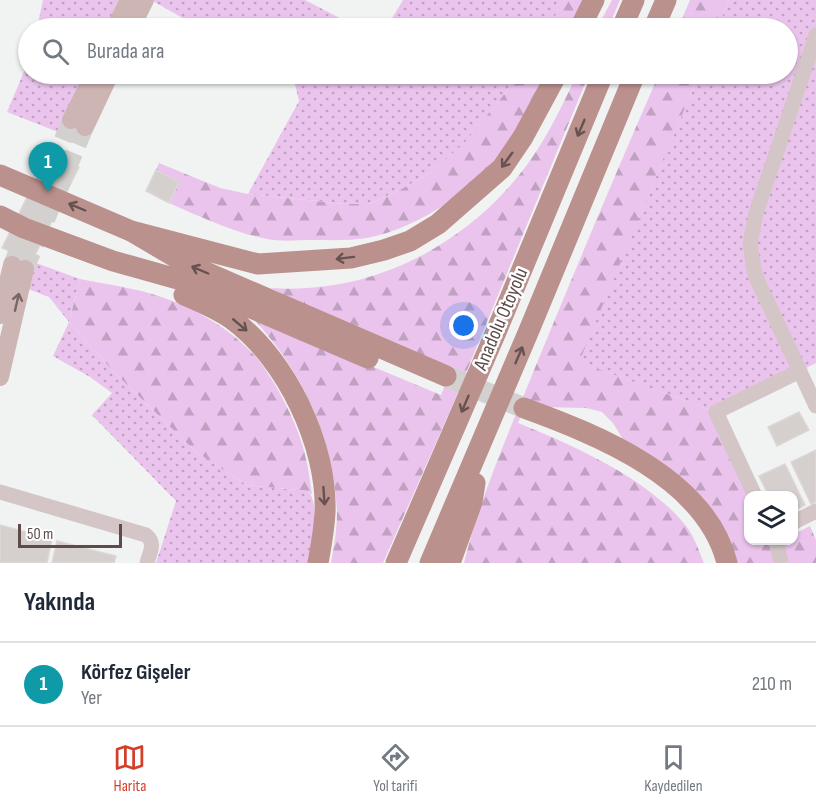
<!DOCTYPE html>
<html lang="tr">
<head>
<meta charset="utf-8">
<style>
	:root { --surface:#fff; --page:#f6f6f7; --text:#1f2937; --muted:#747a83; --line:#e0e1e3; --accent:#d43f2a }
	body { margin:0; font-family:"Sofia Sans Condensed",sans-serif; background:var(--page); color:var(--text) }
	.controls { position:absolute; right:18px; bottom:18px; display:grid; overflow:hidden; border-radius:12px; box-shadow:0 2px 4px #0004 }
	.controls button { width:54px; height:54px; display:grid; place-items:center; padding:0; border:0; border-bottom:2px solid var(--line); background:var(--surface); color:var(--text); font:30px sans-serif }
	.scale { position:absolute; left:18px; bottom:15px; width:104px; box-sizing:border-box; padding-left:6px; border:3px solid #5d4b4a; border-top:0; font-size:16px; line-height:21px; white-space:nowrap; color:#5d4b4a; -webkit-text-stroke:4px #fff; paint-order:stroke }
	.you { position:absolute; left:464px; top:326px; width:21px; height:21px; margin:-15px; border:4px solid #fff; border-radius:50%; background:#1a73e8; box-shadow:0 0 0 9px #1a73e833 }
	.badge { display:grid; place-items:center; width:39px; height:39px; border-radius:50%; background:var(--accent); color:#fff; font-size:20px; font-weight:700 }
	.pin { position:absolute; translate:-50% -50px; filter:drop-shadow(0 2px 3px #0008) }
	.pin::after { content:''; position:absolute; top:32px; width:21px; height:18px; background:inherit; clip-path:polygon(0 0,100% 0,50% 100%) }
	.list { margin:0; padding:0; list-style:none }
	h2 { display:flex; justify-content:space-between; align-items:center; height:78px; margin:0; padding:0 24px; font-size:26px }
	h2 small { font-size:20px; font-weight:400; color:var(--muted) }
	.list li { display:grid; grid-template-columns:39px 1fr auto; gap:18px; align-items:center; box-sizing:border-box; height:84px; padding:0 24px; border-top:2px solid var(--line) }
	.list b { display:block; font-size:22px; white-space:nowrap }
	.list p { margin:0; font-size:20px; white-space:nowrap; color:var(--muted) }
	.list em { font-size:20px; font-style:normal; color:var(--muted) }
	.icon { flex:none; width:33px; height:33px; fill:none; stroke:currentColor; stroke-width:2; stroke-linecap:round; stroke-linejoin:round }
	.map { position:relative; flex:none; width:816px; height:563px; overflow:hidden }
	.search { position:absolute; background:var(--surface); box-shadow:0 2px 4px #0004; left:18px; right:18px; top:18px; height:66px; display:flex; align-items:center; gap:15px; box-sizing:border-box; padding:0 21px; border-radius:33px; color:var(--muted); font-size:22px }
	.sheet { height:162px; background:var(--surface) }
	nav { display:flex; justify-content:space-around; align-items:center; box-sizing:border-box; height:84px; border-top:2px solid var(--line); background:var(--surface); font-size:16px; color:var(--muted) }
	nav a { display:grid; justify-items:center; gap:3px }
	nav .on { color:var(--accent) }
	.map>svg:first-child { display:block }
</style>
</head>
<body>
<div class="map">
<svg width="816" height="563" viewBox="0 0 816 563">
	<defs>
		<pattern id="grass-dots" width="8" height="8" patternUnits="userSpaceOnUse" patternTransform="scale(1.5)"><rect width="8" height="8" fill="#eac4ec"/><path d="M2 2h.1M6 6h.1" fill="none" stroke="#c1a1c1" stroke-width="1.8" stroke-linecap="round"/></pattern>
		<pattern id="forest-firs" width="22" height="20" patternUnits="userSpaceOnUse" patternTransform="scale(1.5)"><rect width="22" height="20" fill="#eac4ec"/><path d="M5 1l3.5 6h-7zM16 11l3.5 6h-7z" fill="#c1a1c1"/></pattern>
	</defs>
	<rect width="100%" height="100%" fill="#f1f3f2"/>
	<path fill="url(#grass-dots)" d="M43 0H126L111 28H37Z
		M151 0H305L359 28H200Z
		M403 0H566L547 28H386Z
		M729 0H816V363L716 412 578 362 699 74H788V28H717Z
		M28 62V74H86L62 119 58 132 7 112Z
		M277 74H518L502 97 466 142 432 172 398 191 369 204H345L248 194 299 101 295 84Z
		M36 263 80 279 69 322 111 369 196 452 247 485 308 491C321 505 311 545 309 563H156L176 501 92 415 112 393 90 377 53 356 69 322 49 297 28 289Z"/>
	<path fill="url(#forest-firs)" d="M566 0H584L570 28H547Z
		M612 0H620L608 28H597Z
		M690 0H729L717 28H678Z
		M518 74H548C536 96 526 122 512 142 481 186 420 228 367 238 350 241 330 240 312 240 298 240 281 242 267 239 232 232 201 217 169 203L179 182 156 170 159 163 220 188 248 194 345 204H369L398 191 432 172 465 142 502 97Z
		M577 74H589L454 402 383 563H331C334 547 337 529 337 513 335 439 301 369 251 316L441 395 451 371 293 300 271 288C373 295 470 244 529 162 549 134 563 104 577 74Z
		M659 74H699L579 362 716 412 748 496V540H794V534L810 526 816 540V563H734L624 441 613 423 602 412 586 408 540 407 527 402 518 423C573 445 649 479 686 526 694 536 699 551 704 563H464C481 493 512 425 539 358 578 263 618 168 659 74Z
		M80 279C104 284 129 287 152 294 190 305 229 327 256 357 276 381 300 428 306 459 309 471 310 483 312 495L308 491 247 485 196 452 111 369 69 322Z"/>
	<path fill="#d5d0ce" stroke="#dcd7d6" stroke-width="1.5" d="M49 153 79 167 32 261 2 248Z
		M156 170 179 182 169 203 146 191Z
		M799 412 809 430 777 446 768 427Z
		M816 450V502L811 504 791 462Z
		M785 464 805 505 794 511V496H769L759 476Z
		M0 525 52 539 47 563H0Z
		M57 541 116 556 114 563H52Z"/>
	<g fill="none" stroke-linecap="round" stroke-linejoin="round">
		<path stroke="#d3d1d0" stroke-width="18" stroke-dasharray="18 9" stroke-linecap="butt" d="M12 265 71 120
			M25 269 85 127"/>
		<path stroke="#d3d1d0" stroke-width="21" stroke-dasharray="21 10" stroke-linecap="butt" d="M446 376 524 408"/>
		<path stroke="#d4c6c6" stroke-width="15" d="M816 35 756 213 750 244 755 275 816 406
			M0 492 146 535C156 543 150 552 147 563
			M755 496 716 412 800 371
			M794 522 816 511
			M776 540 781 563"/>
		<path stroke="#cdb5b4" stroke-width="18" d="M115 28 129 0
			M131 28 145 0
			M71 120 94 74
			M85 127 110 74
			M0 315 12 265
			M0 377 25 269"/>
		<path stroke="#bb918e" stroke-width="21" d="M580 28 594 0
			M622 28 634 0
			M654 28 666 0
			M0 175 131 231 187 264 446 376
			M0 216 24 228 113 261 195 284 368 358
			M131 231 258 264 351 258 384 250 410 241 438 224 502 168 523 137 557 74
			M184 295C200 302 218 309 233 320 286 359 328 446 325 513 324 530 321 547 318 563
			M524 408C598 435 706 478 727 563
			M396 563 496 332 603 74
			M430 563 530 328 635 74
			M450 563 472 502 475 483"/>
	</g>
	<defs><path id="oneway-shaft" d="M-6 0H5M1.5-3L5.5 0L1.5 3" fill="none" stroke-width="1.6" stroke-linecap="round" stroke-linejoin="round" transform="scale(1.5)"/></defs>
	<g stroke="#665251">
		<use href="#oneway-shaft" transform="translate(581 128) rotate(113)"/>
		<use href="#oneway-shaft" transform="translate(507 160) rotate(126)"/>
		<use href="#oneway-shaft" transform="translate(77 207) rotate(-157)"/>
		<use href="#oneway-shaft" transform="translate(345 258) rotate(173)"/>
		<use href="#oneway-shaft" transform="translate(200 270) rotate(-157)"/>
		<use href="#oneway-shaft" transform="translate(240 325) rotate(40)"/>
		<use href="#oneway-shaft" transform="translate(519 355) rotate(-67)"/>
		<use href="#oneway-shaft" transform="translate(465 404) rotate(113)"/>
		<use href="#oneway-shaft" transform="translate(324 496) rotate(86)"/>
	</g>
	<use stroke="#796664" href="#oneway-shaft" transform="translate(17 302) rotate(-77)"/>
	<g text-anchor="middle" dominant-baseline="central" stroke-width="5" stroke-linejoin="round" paint-order="stroke">
		<g font-size="20" fill="#5d4b4a" stroke="#fff">
			<text transform="translate(501 319) rotate(-67)">Anadolu Otoyolu</text>
		</g>
	</g>
</svg>
<div class="controls">
<button><svg class="icon" aria-label="layers" viewBox="0 0 24 24"><path d="M12 4l9 5-9 5-9-5zM3 14l9 5 9-5"/></svg></button>
</div>
<div class="scale">50 m</div>
<div class="you"></div>
<div class="pin badge" style="left:48px;top:192px;background:#0f9aa8">1</div>
<div class="search"><svg class="icon" aria-label="search" viewBox="0 0 24 24"><circle cx="10" cy="10" r="6"/><path d="M15 15l6 6"/></svg>Burada ara</div>
</div>
<section class="sheet">
<h2>Yakında<small></small></h2>
<ul class="list">
<li><span class="badge" style="background:#0f9aa8">1</span><div><b>Körfez Gişeler</b><p>Yer</p></div><em>210 m</em></li>
</ul>
</section>
<nav>
<a class="on"><svg class="icon" aria-label="map" viewBox="0 0 24 24"><path d="M3 6l6-2 6 2 6-2v14l-6 2-6-2-6 2zM9 4v14M15 6v14"/></svg>Harita</a>
<a><svg class="icon" aria-label="directions" viewBox="0 0 24 24"><path d="M12 3l9 9-9 9-9-9zM9 14v-3h6M13 9l2 2-2 2"/></svg>Yol tarifi</a>
<a><svg class="icon" aria-label="saved" viewBox="0 0 24 24"><path d="M7 4h10v16l-5-4-5 4z"/></svg>Kaydedilen</a>
</nav>
</body>
</html>
